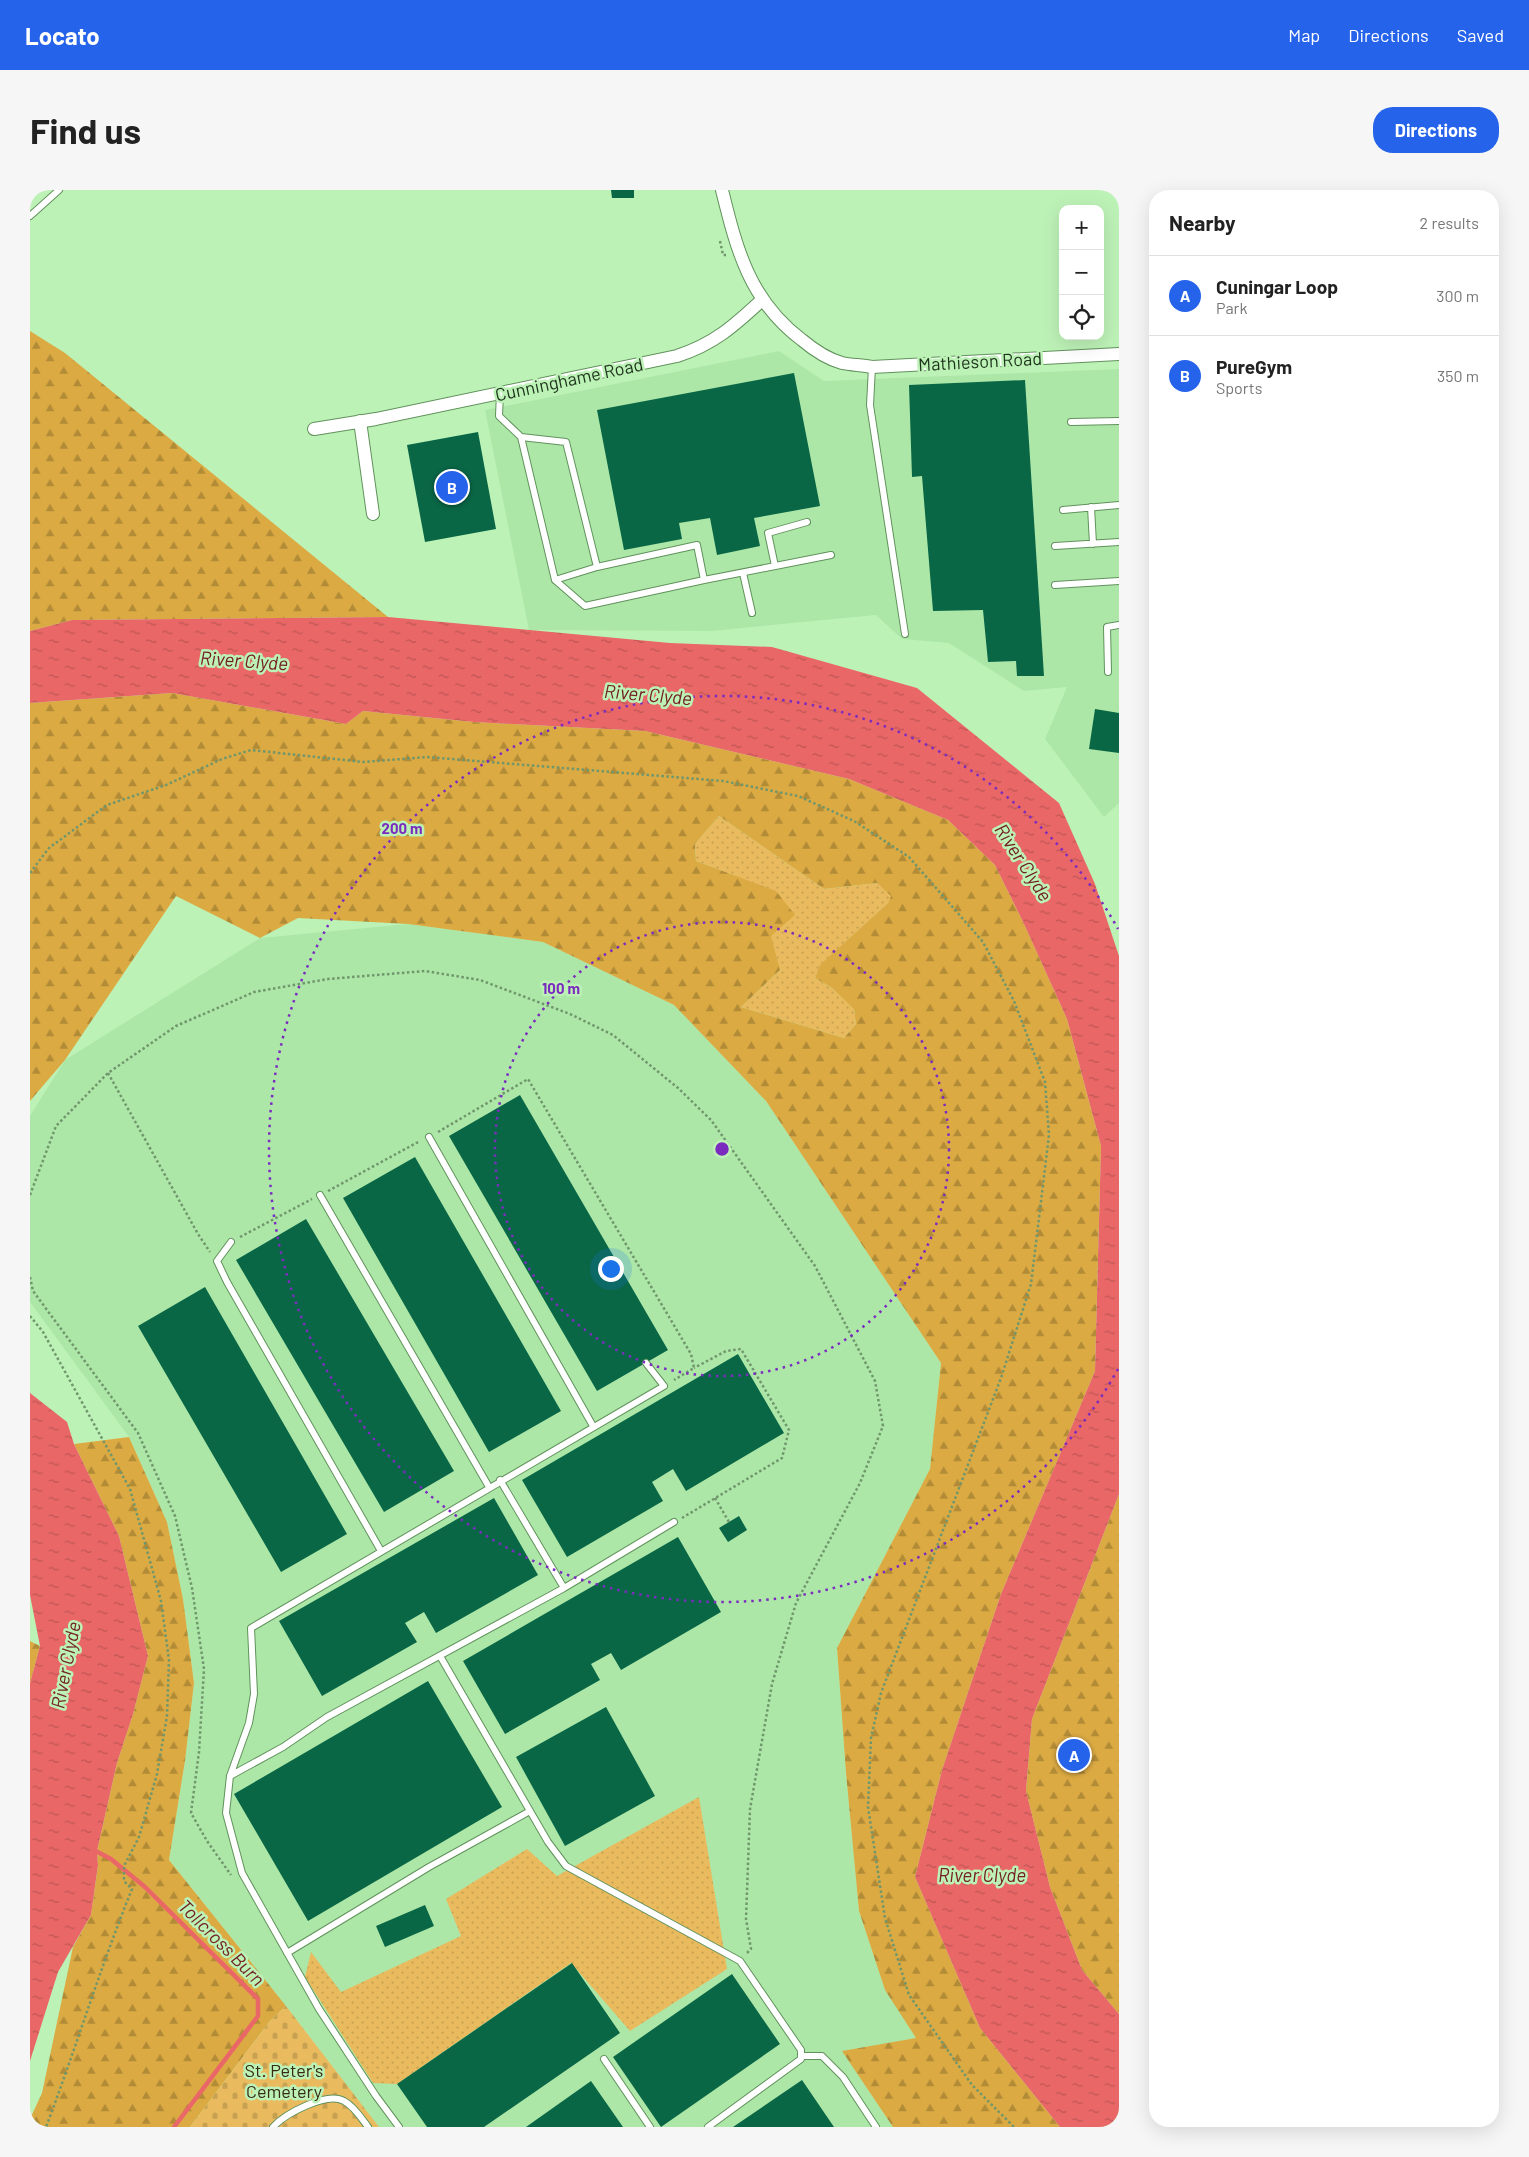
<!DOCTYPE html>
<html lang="en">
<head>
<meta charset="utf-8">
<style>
	:root { --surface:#fff; --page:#f6f6f6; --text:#222; --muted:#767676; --line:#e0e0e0; --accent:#2563eb }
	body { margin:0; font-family:Barlow,sans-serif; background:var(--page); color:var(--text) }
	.controls { position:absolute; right:15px; top:15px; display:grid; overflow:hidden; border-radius:10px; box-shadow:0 5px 20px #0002 }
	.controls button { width:45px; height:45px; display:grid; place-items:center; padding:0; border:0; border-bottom:1px solid var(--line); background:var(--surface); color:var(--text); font:25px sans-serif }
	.you { position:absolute; left:580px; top:1078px; width:18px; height:18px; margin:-12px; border:4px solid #fff; border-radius:50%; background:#1a73e8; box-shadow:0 0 0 8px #1a73e833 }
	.badge { display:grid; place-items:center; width:32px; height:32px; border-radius:50%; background:var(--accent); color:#fff; font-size:16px; font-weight:700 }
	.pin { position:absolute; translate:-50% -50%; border:2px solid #fff; box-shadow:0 1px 5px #0006 }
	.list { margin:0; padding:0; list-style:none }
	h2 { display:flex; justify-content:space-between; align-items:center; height:65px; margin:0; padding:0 20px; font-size:21px }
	h2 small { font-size:16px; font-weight:400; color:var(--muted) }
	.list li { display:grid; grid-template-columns:32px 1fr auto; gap:15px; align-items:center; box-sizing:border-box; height:80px; padding:0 20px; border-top:1px solid var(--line) }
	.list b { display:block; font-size:19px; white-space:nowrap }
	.list p { margin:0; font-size:16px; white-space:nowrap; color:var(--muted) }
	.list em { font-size:16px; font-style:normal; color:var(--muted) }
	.icon { flex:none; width:28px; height:28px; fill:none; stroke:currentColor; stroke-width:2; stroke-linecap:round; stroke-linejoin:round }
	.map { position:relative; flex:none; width:1089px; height:1937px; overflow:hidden; border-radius:20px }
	header { display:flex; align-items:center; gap:30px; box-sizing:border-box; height:70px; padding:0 25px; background:var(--accent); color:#fff }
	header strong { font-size:24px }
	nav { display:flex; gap:28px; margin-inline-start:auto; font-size:18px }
	.intro { display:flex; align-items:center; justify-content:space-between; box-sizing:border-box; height:120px; padding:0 30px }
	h1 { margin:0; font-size:35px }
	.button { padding:12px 22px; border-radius:20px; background:var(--accent); color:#fff; font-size:18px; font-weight:700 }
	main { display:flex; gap:30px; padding:0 30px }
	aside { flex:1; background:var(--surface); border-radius:20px; box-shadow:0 5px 20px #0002 }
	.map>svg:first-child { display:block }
</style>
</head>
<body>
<header>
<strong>Locato</strong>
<nav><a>Map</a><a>Directions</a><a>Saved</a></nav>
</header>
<div class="intro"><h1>Find us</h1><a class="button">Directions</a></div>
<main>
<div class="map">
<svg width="1089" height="1937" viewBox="0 0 1089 1937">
	<defs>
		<pattern id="grass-dots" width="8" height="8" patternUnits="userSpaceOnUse" patternTransform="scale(1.25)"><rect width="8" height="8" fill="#e9bb5e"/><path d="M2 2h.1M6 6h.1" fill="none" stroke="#c7a151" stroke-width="1.8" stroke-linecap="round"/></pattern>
		<pattern id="forest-firs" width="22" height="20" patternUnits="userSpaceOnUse" patternTransform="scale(1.25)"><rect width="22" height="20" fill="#dcaa43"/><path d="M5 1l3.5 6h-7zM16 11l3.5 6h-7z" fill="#b28b37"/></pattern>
		<pattern id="cemetery-stones" width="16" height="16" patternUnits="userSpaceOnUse" patternTransform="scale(1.25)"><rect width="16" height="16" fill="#e9bb5e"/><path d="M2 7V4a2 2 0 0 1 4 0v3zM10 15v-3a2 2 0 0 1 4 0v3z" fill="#c7a151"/></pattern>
		<pattern id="water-ripples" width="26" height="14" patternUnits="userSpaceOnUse" patternTransform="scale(1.25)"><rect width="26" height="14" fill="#ea6767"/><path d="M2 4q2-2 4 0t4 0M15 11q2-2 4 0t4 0" fill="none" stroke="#bd5554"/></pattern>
	</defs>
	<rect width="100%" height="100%" fill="#bdf2b7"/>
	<path fill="#ade7a8" d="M749 161 794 191 1089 179V613L1074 627 1015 549 1037 497 994 501 919 453 872 449 846 425 682 441 499 440 455 220Z
		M378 734 513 752 644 815 736 911 911 1173 900 1279 807 1458 816 1583 829 1721 855 1800 957 1937H349L256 1816 139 1670 155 1571 164 1493 153 1409 137 1332 99 1247 0 1112V926L35 870 230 748Z"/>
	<path fill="url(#grass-dots)" d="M689 626 794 699 847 693 862 706 858 713 791 775 785 788 802 798 824 818 826 834 814 848 711 817 750 780 705 686 666 671 665 654Z
		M669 1607 697 1779 600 1841 541 1773 367 1894 343 1893 275 1787 281 1762 311 1802 431 1746 416 1709 497 1659 527 1686Z"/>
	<path fill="url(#forest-firs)" fill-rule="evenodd" d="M0 141 35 163 358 427 42 430 0 441Z
		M142 503 316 534 333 521 444 532 615 541 819 589 918 630 965 675 994 734 1037 829 1071 956 1065 1181 971 1404 912 1580 885 1687 950 1838 1030 1937H863L812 1861 886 1848 855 1800 829 1721 816 1583 807 1458 900 1279 911 1173 736 911 644 815 513 752 378 734 268 728 230 748 146 706 35 870 0 911V513ZM689 626 794 699 847 693 861 706 858 713 790 775 785 788 802 798 824 819 826 834 814 848 711 817 750 780 741 746 765 725 746 701 666 671 665 654Z
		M99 1247 137 1332 153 1409 164 1493 155 1571 139 1670 256 1816 240 1831 160 1937H0V1929L12 1903 43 1757 61 1725 68 1675 67 1661 87 1573 103 1524 118 1466 89 1346 44 1254Z
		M1089 1304V1824L1052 1780 1020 1697 996 1601 1002 1529Z
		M0 1451 10 1456 0 1493Z"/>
	<path fill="url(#cemetery-stones)" d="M256 1816 349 1937H160L240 1831Z"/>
	<path fill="url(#water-ripples)" d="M358 427 640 453 742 457 887 498 1029 613 1065 694 1089 766V1304L1002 1529 996 1601 1020 1697 1052 1780 1089 1824V1937H1030L950 1838 885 1687 912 1580 971 1404 1065 1181 1071 956 1037 829 994 734 965 675 918 630 819 589 615 541 444 532 333 521 316 534 142 503 0 513V441L42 430Z
		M0 1203 37 1232 44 1254 89 1346 118 1466 103 1524 87 1573 67 1661 68 1675 61 1725 28 1782 0 1871V1493L10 1456 0 1405Z"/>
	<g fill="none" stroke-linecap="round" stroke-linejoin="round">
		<path stroke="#ea6767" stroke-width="4.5" d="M62 1659 81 1669 115 1697 228 1809V1826L144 1937"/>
	</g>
	<path fill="#096746" d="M581 0H604V8H582Z
		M764 183 790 316 724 328 730 356 687 365 680 328 649 333 652 349 594 360 567 220Z
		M995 190 1014 486H987L986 471 958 472 953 420 903 421 892 286 882 287 879 195Z
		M448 242 466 339 395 352 377 255Z
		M1065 519 1089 523V563L1059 559Z
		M490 905 638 1160 567 1201 419 946Z
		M385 967 531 1221 459 1262 313 1008Z
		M276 1029 424 1281 354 1322 206 1070Z
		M175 1097 317 1344 251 1382 108 1136Z
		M708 1164 754 1243 656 1301 643 1279 622 1292 633 1311 537 1367 492 1290Z
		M464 1308 508 1385 406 1443 394 1422 375 1433 387 1452 292 1506 249 1431Z
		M709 1326 717 1340 698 1352 689 1338Z
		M648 1347 691 1422 591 1480 581 1463 561 1474 570 1490 475 1544 433 1471Z
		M398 1491 472 1617 278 1731 204 1604Z
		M576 1517 625 1606 535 1656 486 1567Z
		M395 1715 404 1736 355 1757 346 1736Z
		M542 1773 590 1843 454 1937H397L367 1894Z
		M702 1784 750 1854 631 1937 583 1867Z
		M772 1890 804 1937H703Z
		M561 1891 593 1937H496Z"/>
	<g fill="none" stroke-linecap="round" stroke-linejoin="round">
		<defs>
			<path id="service" d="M0 26 29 0
				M842 177 840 215 875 444
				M470 203 469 226 491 247 536 252 567 377 667 355 674 390 801 365
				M1041 232 1089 231
				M491 247 525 390 567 377
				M1061 317 1063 354
				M1033 320 1089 315
				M1025 356 1089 352
				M745 376 738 343 777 332
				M713 383 722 423
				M525 390 555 416 674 390
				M1025 395 1089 391
				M1078 482 1077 437 1089 435
				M399 947 563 1236
				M290 1005 459 1297
				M201 1052 187 1071 197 1092 351 1361
				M470 1290 534 1398
				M410 1466 518 1652 536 1676 710 1771 771 1860V1869L678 1937
				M200 1586 253 1557 297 1527 534 1398 644 1332
				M257 1763 399 1677 500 1621
				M771 1866H792L813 1887 846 1937
				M574 1869 620 1937
				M243 1937C255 1924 297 1901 314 1911 324 1916 332 1929 338 1937
				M369 1937 346 1906 289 1819 212 1683 196 1623 200 1586 219 1533 224 1504 221 1438 634 1196 616 1173"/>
			<path id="minor" d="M692 0C707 61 720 111 772 150 784 160 797 169 812 173 821 175 832 175 842 177L1089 164
				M330 231 343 324
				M284 239 346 229 647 166C684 154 704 136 732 110"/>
		</defs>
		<use href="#service" stroke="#61925c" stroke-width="8"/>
		<use href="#minor" stroke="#61925c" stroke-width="14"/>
		<path stroke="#70966c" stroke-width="2.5" stroke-dasharray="2.5 2.5" stroke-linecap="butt" d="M690 51 693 65H696
			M0 683 19 658 77 615 136 595 192 569 221 560 333 572 397 567 693 591 768 606 824 631 879 667 953 752 984 811 1015 892 1019 945 1001 1094 971 1188 851 1503 841 1548 838 1617 855 1728 879 1805 942 1895 984 1937
			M78 883 168 1044 180 1062
			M408 942 498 889 661 1164 664 1178 644 1190
			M298 1001 390 951
			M0 1005 26 936 78 883 146 836 224 802 298 789 395 781 450 790 540 824 583 845 648 898 681 930 785 1076 845 1191 853 1236 830 1293 766 1413 742 1494 720 1619 716 1729 721 1759 716 1764
			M210 1047 282 1009
			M0 1087 3 1101 108 1243 145 1326 162 1398 174 1479 169 1562 161 1623 177 1651 201 1685
			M0 1126 13 1142 100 1299 131 1411 139 1470 137 1526 127 1584 109 1647 94 1676V1691L102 1699C70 1778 46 1858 16 1937
			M685 1308 699 1332
			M652 1328 752 1268 759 1240 711 1159 696 1161 664 1178"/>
		<use href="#service" stroke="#fff" stroke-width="6"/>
		<use href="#minor" stroke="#fff" stroke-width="12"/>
	</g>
	<g fill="none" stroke="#7b2cbf" stroke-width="2.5" stroke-dasharray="2.5 5">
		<circle cx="692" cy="959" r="227"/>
		<path d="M1088 1179A453 453 0 1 1 1088 739"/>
	</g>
	<g text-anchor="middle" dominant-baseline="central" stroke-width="5" stroke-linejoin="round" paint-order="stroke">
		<g font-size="18" fill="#1d321b" stroke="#bdf2b7">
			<text transform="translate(950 171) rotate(-3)">Mathieson Road</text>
			<text transform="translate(539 189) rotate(-12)">Cunninghame Road</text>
		</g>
		<g font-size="18" fill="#362a14" stroke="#bdf2b7">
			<text x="254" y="1880">St. Peter's<tspan x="254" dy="21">Cemetery</tspan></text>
		</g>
		<g font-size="19" font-style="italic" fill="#732023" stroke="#bdf2b7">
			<text transform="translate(214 470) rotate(4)">River Clyde</text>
			<text transform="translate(618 504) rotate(5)">River Clyde</text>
			<text transform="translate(994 672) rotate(57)">River Clyde</text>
			<text transform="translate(35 1475) rotate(-79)">River Clyde</text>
			<text x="952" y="1684">River Clyde</text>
			<text transform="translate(192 1752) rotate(45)">Tollcross Burn</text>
		</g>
	</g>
	<circle cx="692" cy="959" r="8" fill="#7b2cbf" stroke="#bdf2b7" stroke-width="2.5"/>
	<g font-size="15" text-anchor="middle" font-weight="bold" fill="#7b2cbf" stroke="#bdf2b7" stroke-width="5" stroke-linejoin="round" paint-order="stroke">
		<text x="372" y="644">200 m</text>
		<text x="531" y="804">100 m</text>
	</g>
</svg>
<div class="controls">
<button>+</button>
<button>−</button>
<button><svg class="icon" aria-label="locate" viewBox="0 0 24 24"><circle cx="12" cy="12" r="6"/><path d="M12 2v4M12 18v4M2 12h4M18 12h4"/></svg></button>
</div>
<div class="you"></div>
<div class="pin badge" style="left:1044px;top:1565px">A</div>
<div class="pin badge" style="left:422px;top:297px">B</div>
</div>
<aside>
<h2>Nearby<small>2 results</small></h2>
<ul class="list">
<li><span class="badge">A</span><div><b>Cuningar Loop</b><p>Park</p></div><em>300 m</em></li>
<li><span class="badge">B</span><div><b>PureGym</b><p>Sports</p></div><em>350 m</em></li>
</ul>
</aside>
</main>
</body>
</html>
